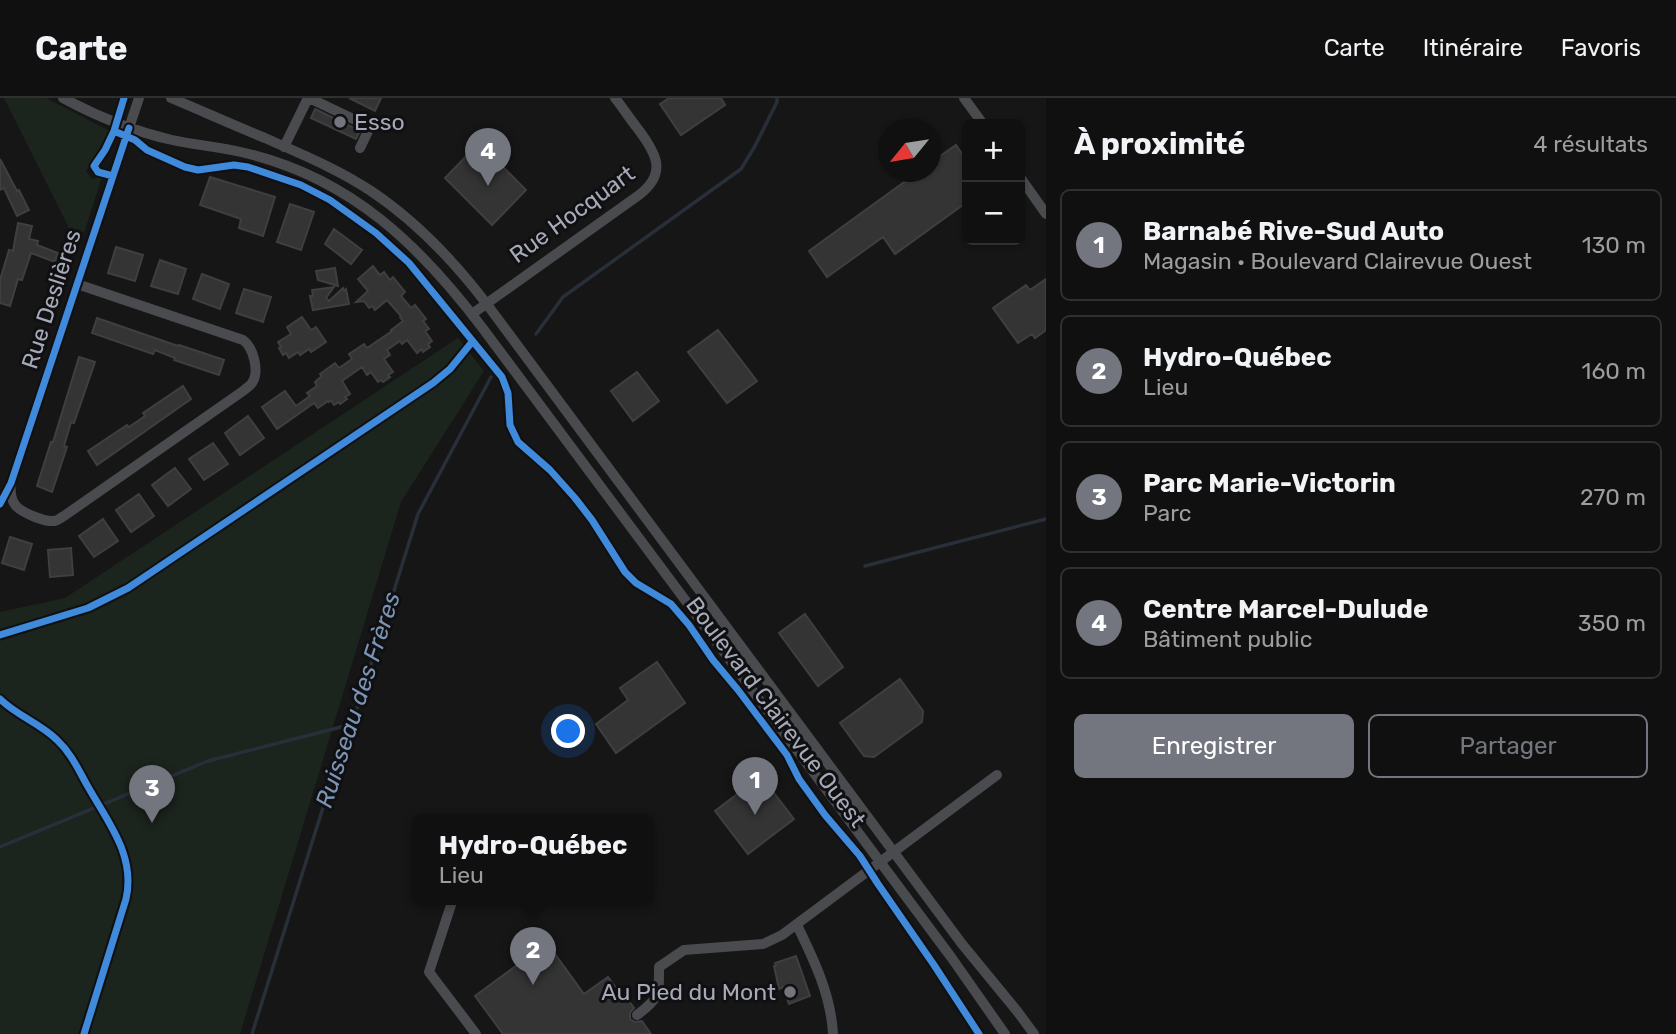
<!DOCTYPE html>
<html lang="fr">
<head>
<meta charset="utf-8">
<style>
	:root { --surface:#101010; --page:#191919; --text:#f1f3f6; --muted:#9c9d9f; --line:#303030; --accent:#74767f }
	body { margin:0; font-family:Rubik,sans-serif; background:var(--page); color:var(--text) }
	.controls { position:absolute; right:21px; top:21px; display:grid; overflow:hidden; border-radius:10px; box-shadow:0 2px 5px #0004 }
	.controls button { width:63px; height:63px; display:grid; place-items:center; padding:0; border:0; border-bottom:2px solid var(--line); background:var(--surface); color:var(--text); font:35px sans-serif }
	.compass { position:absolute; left:878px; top:21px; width:63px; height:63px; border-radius:50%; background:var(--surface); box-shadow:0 2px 5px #0004; rotate:240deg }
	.you { position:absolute; left:569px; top:634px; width:24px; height:24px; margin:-18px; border:5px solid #fff; border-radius:50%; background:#1a73e8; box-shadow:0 0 0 10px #1a73e833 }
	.badge { display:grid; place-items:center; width:46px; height:46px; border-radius:50%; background:var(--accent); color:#fff; font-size:23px; font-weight:700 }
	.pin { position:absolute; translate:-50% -58px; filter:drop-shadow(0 2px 4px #0008) }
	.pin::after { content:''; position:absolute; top:37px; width:24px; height:21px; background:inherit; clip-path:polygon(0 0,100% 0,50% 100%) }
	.popup { position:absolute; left:412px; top:716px; width:242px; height:91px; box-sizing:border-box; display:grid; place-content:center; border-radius:10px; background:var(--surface); filter:drop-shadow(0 2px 5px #0005); font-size:23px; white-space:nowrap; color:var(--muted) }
	.popup b { font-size:26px; color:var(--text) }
	.popup::after { content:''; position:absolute; left:50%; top:100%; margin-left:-14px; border:14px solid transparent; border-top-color:var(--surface) }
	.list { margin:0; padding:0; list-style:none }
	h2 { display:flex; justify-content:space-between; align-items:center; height:91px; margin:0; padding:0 28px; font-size:30px }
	h2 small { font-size:23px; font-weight:400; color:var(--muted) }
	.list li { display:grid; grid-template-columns:46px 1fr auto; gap:21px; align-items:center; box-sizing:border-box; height:112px; margin:0 14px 14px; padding:0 14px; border:2px solid var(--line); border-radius:10px }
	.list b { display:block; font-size:26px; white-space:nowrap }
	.list p { margin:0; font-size:23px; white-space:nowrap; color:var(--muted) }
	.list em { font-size:23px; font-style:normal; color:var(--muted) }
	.actions { display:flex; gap:14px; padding:21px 28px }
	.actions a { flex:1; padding:16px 0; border:2px solid var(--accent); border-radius:10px; text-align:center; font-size:24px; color:var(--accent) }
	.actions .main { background:var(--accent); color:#fff }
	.map { position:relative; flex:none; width:1046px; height:936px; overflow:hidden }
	header { display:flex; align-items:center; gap:42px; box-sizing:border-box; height:98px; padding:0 35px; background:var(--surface); border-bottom:2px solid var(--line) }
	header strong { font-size:33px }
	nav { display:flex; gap:38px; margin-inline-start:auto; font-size:24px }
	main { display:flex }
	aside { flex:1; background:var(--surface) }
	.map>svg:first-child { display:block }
</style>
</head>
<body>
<header>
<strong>Carte</strong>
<nav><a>Carte</a><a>Itinéraire</a><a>Favoris</a></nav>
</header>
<main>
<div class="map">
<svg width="1046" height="936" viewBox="0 0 1046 936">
	<rect width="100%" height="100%" fill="#161616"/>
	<path fill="#1c241e" d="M4 0H46L110 33 103 51 86 73 92 81 102 79 84 135 69 130Z
		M458 240 484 273 401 404 240 936H0V514L65 500Z"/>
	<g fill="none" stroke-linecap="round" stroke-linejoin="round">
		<path stroke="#282f39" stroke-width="3.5" d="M536 236 563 199 741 71 755 48 777 4V0
			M865 468 1046 421
			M0 749 208 663 349 627
			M252 936 336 668 349 627 355 617 418 416 491 279"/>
	</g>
	<path fill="#343435" stroke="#3f3f42" stroke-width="2" d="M349 0H381L375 13Z
		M669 0H721L725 7 681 37 660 6Z
		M315 11 360 33 356 41 311 20Z
		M479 45 526 92 492 127 445 80Z
		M956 47 967 63V104L895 156 883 139 827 179 809 153 918 74H930V65Z
		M0 61 17 93 19 92 29 112 17 118 4 90 0 92Z
		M210 79 275 99 263 138 239 130 241 121 200 107Z
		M290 106 314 114 301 152 277 144Z
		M18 125 32 128 29 141 38 143 37 147 58 155 55 164 31 155 22 182 18 181 10 208 0 205V182L9 152 13 153Z
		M334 131 362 152 351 166 325 146Z
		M116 149 143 157 135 183 108 175Z
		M160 162 186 171 178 196 151 188Z
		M373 168 380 177 384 174 390 182 393 179 405 194 401 198 411 210 415 207 426 221 423 223 429 231 425 233 432 243 428 246 430 249 423 254 422 251 417 255 407 242 402 246 400 243 387 252 390 257 384 261 393 274 388 277 390 279 383 284 381 282 378 284 371 274 367 277 362 269 342 283 350 296 345 299 347 301 340 306 339 304 334 307 331 302 329 304 328 303 318 310 314 305 277 331 262 309 285 293 296 308 310 298 307 295 317 288 315 284 322 278 320 276 335 265 339 270 352 261 349 256 364 246 367 250 392 233 391 232 403 223 400 219 401 218 387 202 375 212 372 208 369 210 364 203 356 204 368 193 358 181Z
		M335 170 338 188 318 182 316 173Z
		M202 176 229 186 220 211 193 201Z
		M1046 181V232L1035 240 1032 236 1018 245 993 210 1026 187 1030 192Z
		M334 189 326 200 329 203 343 190 344 193 346 191 349 206 313 212 310 198H313L312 192Z
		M244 191 271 199 263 224 236 215Z
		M302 219 311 232 316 229 326 244 311 254 309 251 300 257 298 254 289 260 286 255 283 257 279 250 281 249 278 244 291 236 287 229Z
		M97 220 178 248 179 247 224 262 219 277 174 262 175 260 155 252 153 256 92 235Z
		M718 232 757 283 727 305 688 254Z
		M79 259 95 264 74 325 71 324 64 348 67 349 52 394 37 388 51 344H53Z
		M637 274 659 303 633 323 611 293Z
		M183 288 191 301 97 367 88 353 127 327 129 329 145 318 143 315Z
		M248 318 264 340 240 357 225 335Z
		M213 345 228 366 204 382 189 361Z
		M175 370 191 391 168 408 152 387Z
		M139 396 154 418 131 434 116 412Z
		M103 421 118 443 94 459 79 438Z
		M10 439 32 446 24 472 2 465Z
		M71 450 73 477 50 479 48 452Z
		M805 516 843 569 818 588 779 535Z
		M657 564 685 605 616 655 596 626 628 602 620 590Z
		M900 581 923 613 922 624 874 659 864 658 840 625Z
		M761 678 794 721 748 756 715 713Z
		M547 845 584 896 608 879 623 900 625 898 634 910 630 915V921L635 924 642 923 651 936H503L475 898Z
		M796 858 810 898 789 906 783 889 779 891 774 868 776 867 775 865Z"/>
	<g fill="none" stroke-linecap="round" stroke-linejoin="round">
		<path stroke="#4a4b4f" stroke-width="10" d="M63 0C98 19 133 33 172 42 196 47 221 49 245 55 351 80 421 148 484 232L951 859 1005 936
			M171 0C202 13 233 27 265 40 301 56 338 71 371 93 416 123 453 162 486 205L962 846 1017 913 1034 936
			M309 0 370 29 360 50
			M964 0 983 26
			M284 49 308 0
			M1020 79 1046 116
			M77 186 243 242C253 249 260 273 252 285 250 288 246 290 243 293L64 418C60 420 59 422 54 423 44 424 23 415 16 408 10 401 10 393 11 385L125 42 139 0
			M472 216 639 97C668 75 656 55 638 31 630 21 623 10 615 0
			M453 801 429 874 476 936
			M797 827C814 862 831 897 833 936
			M637 917C660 900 659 897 659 869L684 852 763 846 782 837 997 677"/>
		<defs>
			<path id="cycleway" d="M114 33 135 42 147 52 185 69 198 72 234 67 248 69 301 87 330 102 376 135 409 165 502 279 508 295 510 327 518 344 550 372 575 400 592 422 625 474 636 485 671 506 689 527 713 562 738 592 787 657 799 681 825 717 860 758 878 786 934 867 979 936
				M113 78 98 74 94 68 105 52 114 33 124 0
				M0 406 11 385 129 30
				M0 537 88 510 128 490 433 285 450 271 472 244
				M0 601C17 618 40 625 57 642 71 655 78 671 87 687 107 723 136 757 126 801L84 936"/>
		</defs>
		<use href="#cycleway" stroke="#101012" stroke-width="11"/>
		<use href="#cycleway" stroke="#408adc" stroke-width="7"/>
	</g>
	<g fill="#74767f" stroke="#101012" stroke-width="2.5">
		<circle cx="340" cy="24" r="7"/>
		<circle cx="790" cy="894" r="7"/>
	</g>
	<g text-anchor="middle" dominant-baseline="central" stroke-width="6" stroke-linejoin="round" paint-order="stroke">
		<g font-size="23" fill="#a6aab8" stroke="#101012" text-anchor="start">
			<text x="354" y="24">Esso</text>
			<text x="776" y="894" text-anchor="end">Au Pied du Mont</text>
		</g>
		<g font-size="23" fill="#a6aab8" stroke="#101012">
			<text transform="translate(572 116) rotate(-36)">Rue Hocquart</text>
			<text transform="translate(51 201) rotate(-72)">Rue Deslières</text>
			<text transform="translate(776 614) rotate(53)">Boulevard Clairevue Ouest</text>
		</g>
		<g font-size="24" font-style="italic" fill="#7b94b6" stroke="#101012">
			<text transform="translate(358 602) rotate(-72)">Ruisseau des Frères</text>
		</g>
	</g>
</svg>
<div class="controls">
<button>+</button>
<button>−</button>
</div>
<svg class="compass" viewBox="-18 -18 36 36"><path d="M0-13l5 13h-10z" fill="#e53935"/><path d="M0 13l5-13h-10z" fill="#9c9d9f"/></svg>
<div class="you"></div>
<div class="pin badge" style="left:755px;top:717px">1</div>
<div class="pin badge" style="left:533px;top:887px">2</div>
<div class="popup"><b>Hydro-Québec</b>Lieu</div>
<div class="pin badge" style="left:152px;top:725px">3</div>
<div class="pin badge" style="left:488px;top:88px">4</div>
</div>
<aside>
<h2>À proximité<small>4 résultats</small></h2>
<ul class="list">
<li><span class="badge">1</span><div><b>Barnabé Rive-Sud Auto</b><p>Magasin · Boulevard Clairevue Ouest</p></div><em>130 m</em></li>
<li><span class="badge">2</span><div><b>Hydro-Québec</b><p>Lieu</p></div><em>160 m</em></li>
<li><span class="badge">3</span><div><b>Parc Marie-Victorin</b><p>Parc</p></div><em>270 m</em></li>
<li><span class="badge">4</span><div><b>Centre Marcel-Dulude</b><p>Bâtiment public</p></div><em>350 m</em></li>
</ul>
<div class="actions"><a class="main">Enregistrer</a><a>Partager</a></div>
</aside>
</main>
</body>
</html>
